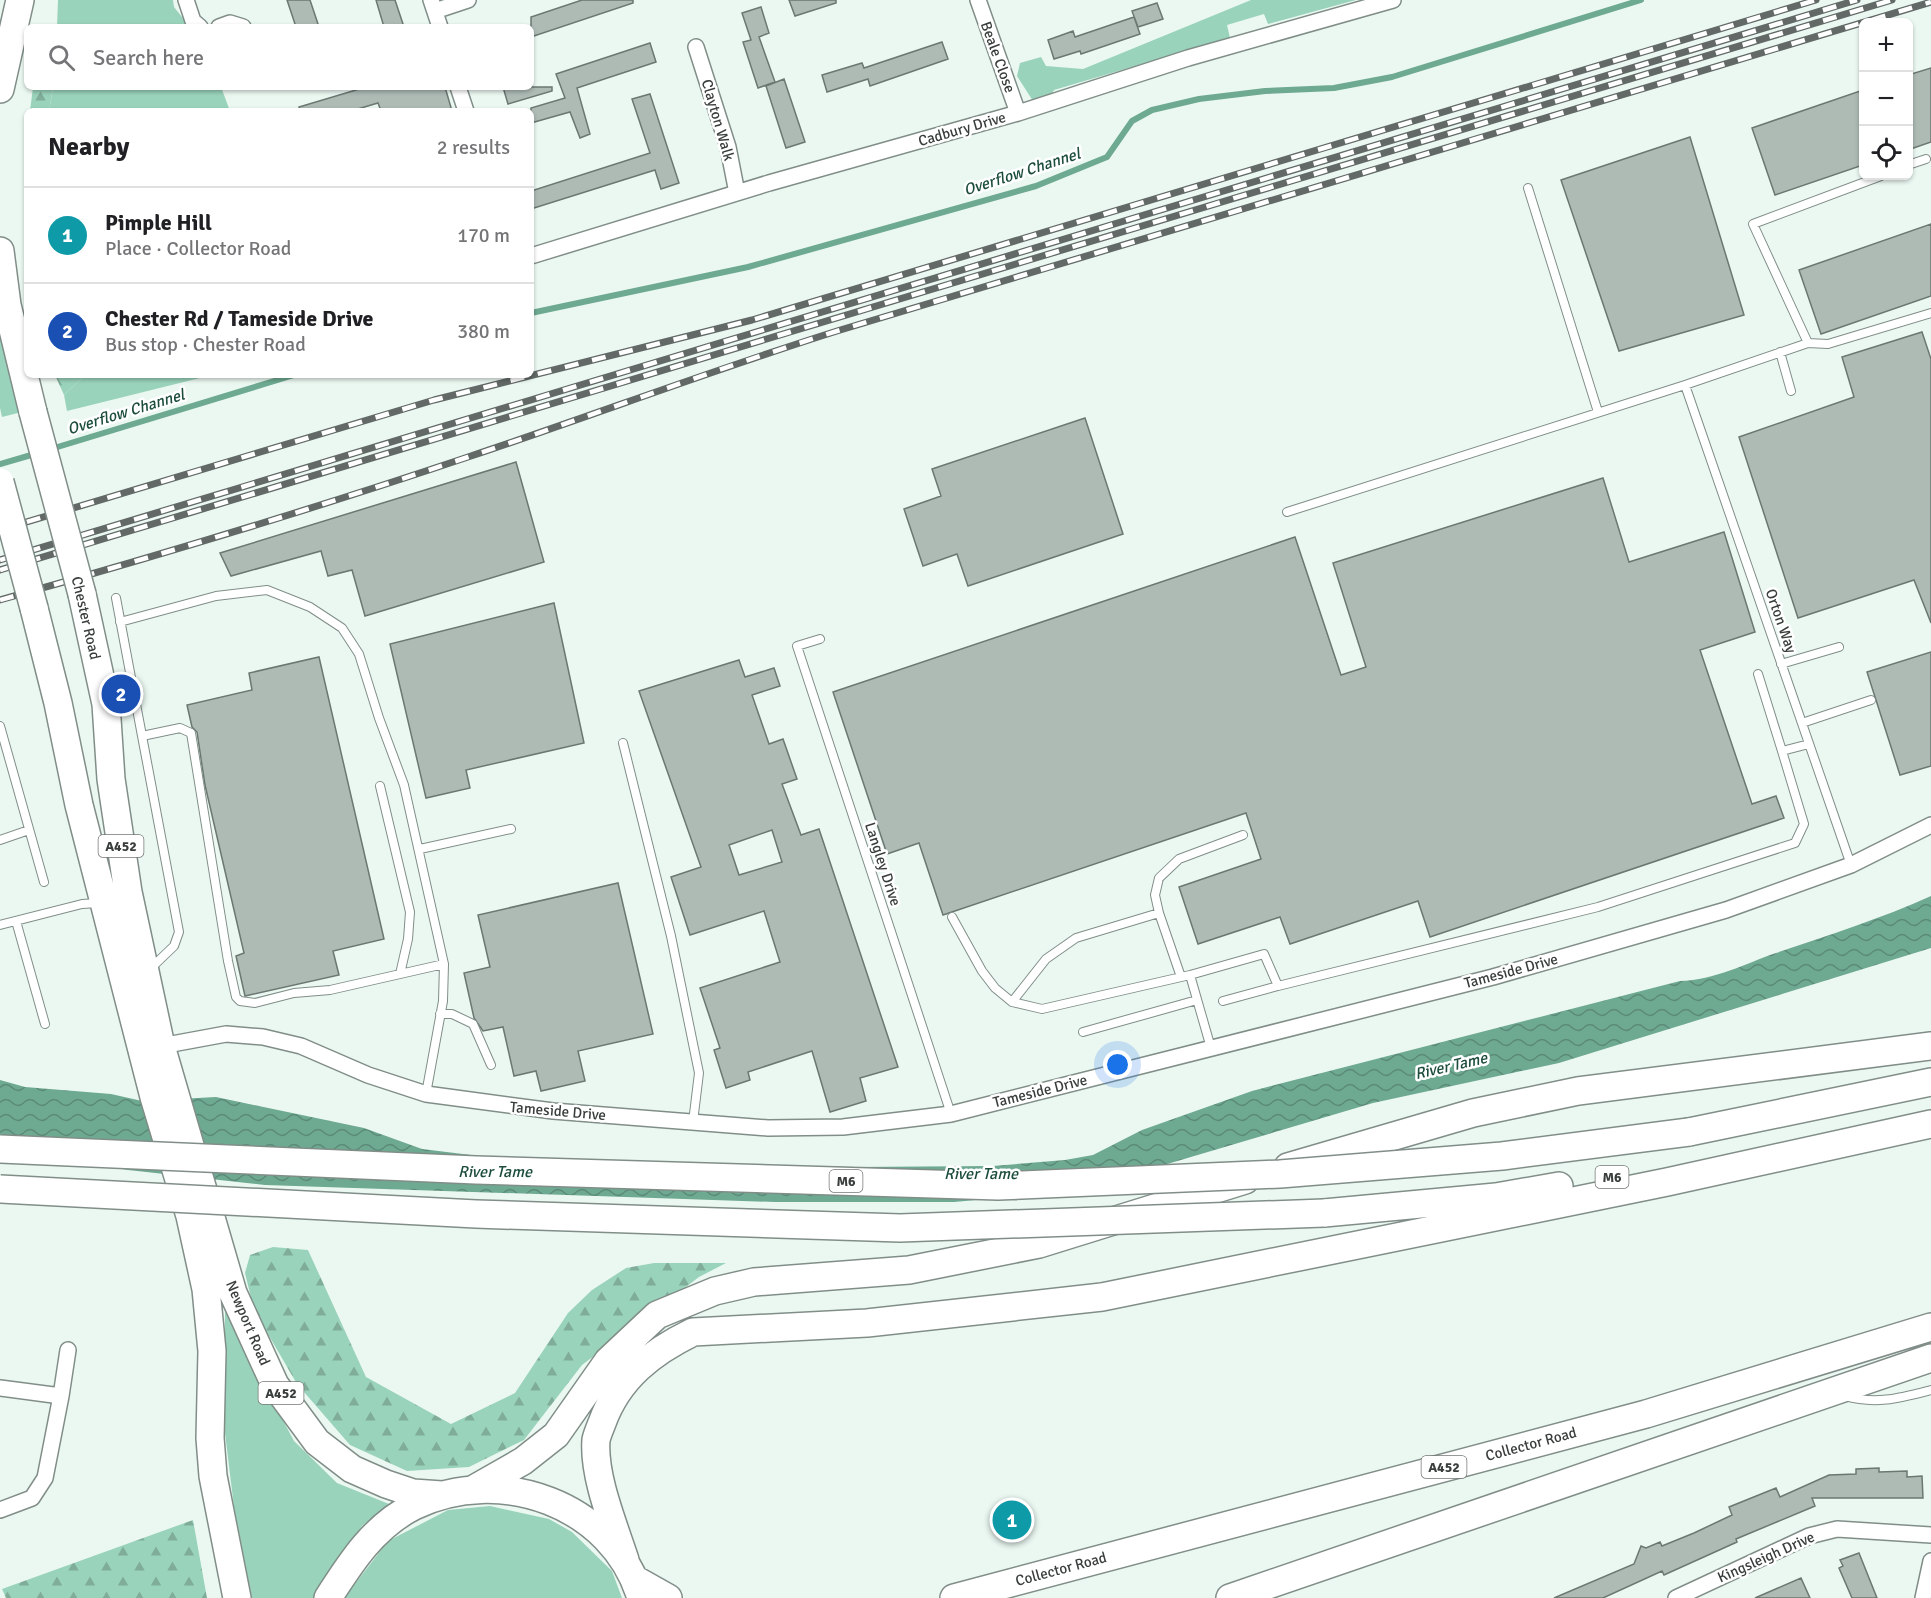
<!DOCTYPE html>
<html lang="en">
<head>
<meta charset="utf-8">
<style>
	:root { --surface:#fff; --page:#f6f6f6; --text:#202124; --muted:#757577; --line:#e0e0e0; --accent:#ba2943 }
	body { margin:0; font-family:Signika,sans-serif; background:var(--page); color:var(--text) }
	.controls { position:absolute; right:18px; top:18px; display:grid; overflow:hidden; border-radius:9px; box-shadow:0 2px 4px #0004 }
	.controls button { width:54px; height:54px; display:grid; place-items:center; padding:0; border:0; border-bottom:2px solid var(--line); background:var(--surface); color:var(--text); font:30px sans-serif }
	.you { position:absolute; left:1118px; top:1065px; width:21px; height:21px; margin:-15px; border:4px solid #fff; border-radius:50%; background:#1a73e8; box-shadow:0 0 0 9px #1a73e833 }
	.badge { display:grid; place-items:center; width:39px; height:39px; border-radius:50%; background:var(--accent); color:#fff; font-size:20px; font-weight:700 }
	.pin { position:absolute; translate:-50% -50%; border:3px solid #fff; box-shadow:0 2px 6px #0006 }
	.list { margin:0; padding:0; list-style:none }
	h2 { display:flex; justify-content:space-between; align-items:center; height:78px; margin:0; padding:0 24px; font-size:26px }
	h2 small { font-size:20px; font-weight:400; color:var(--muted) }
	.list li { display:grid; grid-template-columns:39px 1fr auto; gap:18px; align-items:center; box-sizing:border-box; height:96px; padding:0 24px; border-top:2px solid var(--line) }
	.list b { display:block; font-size:22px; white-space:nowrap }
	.list p { margin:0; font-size:20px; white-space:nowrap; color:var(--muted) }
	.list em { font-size:20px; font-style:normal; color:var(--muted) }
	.icon { flex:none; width:33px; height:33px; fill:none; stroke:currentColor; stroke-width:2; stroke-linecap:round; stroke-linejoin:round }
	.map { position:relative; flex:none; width:1931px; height:1598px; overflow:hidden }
	.search { position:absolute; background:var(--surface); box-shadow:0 2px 4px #0004; left:24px; top:24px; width:510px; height:66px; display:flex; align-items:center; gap:15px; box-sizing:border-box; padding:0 21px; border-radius:9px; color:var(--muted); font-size:22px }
	.panel { position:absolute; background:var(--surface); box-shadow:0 2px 4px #0004; left:24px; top:108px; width:510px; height:270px; border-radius:9px }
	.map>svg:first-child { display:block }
</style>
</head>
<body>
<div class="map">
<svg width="1931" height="1598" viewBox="0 0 1931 1598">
	<defs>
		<pattern id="forest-firs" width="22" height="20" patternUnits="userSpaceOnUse" patternTransform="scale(1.5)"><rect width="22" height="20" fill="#9ad3bb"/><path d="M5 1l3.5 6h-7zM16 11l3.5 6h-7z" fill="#7fad99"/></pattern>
		<pattern id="water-waves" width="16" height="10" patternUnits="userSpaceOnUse" patternTransform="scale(1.5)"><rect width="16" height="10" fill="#6ea991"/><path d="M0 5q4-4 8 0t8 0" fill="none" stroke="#5b8b78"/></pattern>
	</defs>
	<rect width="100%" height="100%" fill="#ebf8f2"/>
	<path fill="#9ad3bb" d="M58 0H173L174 7 190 27H57Z
		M1251 0H1356L1268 24 1264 14 1227 25 1230 38 1054 90 1050 97 1033 101 1017 76 1020 63 1041 57 1046 66 1083 69Z
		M53 87H221L230 111H49Z
		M0 314 22 412 2 417 0 408Z
		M85 375H212L67 411 64 395Z
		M225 1311 294 1441 337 1483 389 1504 362 1526 315 1598H252L234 1507 224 1425Z
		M490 1506 549 1519 572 1532 612 1571 622 1598H344L388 1541 448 1510Z"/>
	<path fill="url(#forest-firs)" d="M33 87H53L49 111H30Z
		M55 375H85L64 395Z
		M273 1247 308 1250 366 1377 451 1424 515 1393 568 1313 592 1290 626 1268 654 1263H726L699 1277 582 1365 524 1440 469 1467 407 1471 350 1445 297 1384 254 1310 245 1273 250 1255Z
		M193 1520 207 1598H6L2 1589Z"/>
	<path fill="url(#water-waves)" d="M1931 896V948L1559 1063 1373 1103 1076 1191 954 1202H775L265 1185 128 1170 59 1157 0 1142V1080L25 1087 111 1094 142 1101 216 1097 364 1128 422 1149 512 1160 854 1167 993 1166 1065 1160 1093 1155 1142 1130 1252 1091 1680 981C1715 980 1744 964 1776 953 1829 935 1880 919 1931 896Z"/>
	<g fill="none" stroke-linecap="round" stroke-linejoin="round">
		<path stroke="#6ea991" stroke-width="6" d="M531 313 748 267 1036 186 1107 157 1132 121 1152 110 1199 99 1265 91 1334 88 1392 77 1641 0
			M51 449 294 375
			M0 464 38 453"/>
	</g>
	<path fill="#aebbb5" stroke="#6b7771" stroke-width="1.5" fill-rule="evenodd" d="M287 0H310L319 27H296Z
		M376 0H395L404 27H384Z
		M582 0H633V3L531 37V17Z
		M789 0H836V3L795 16Z
		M1157 3 1163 19 1138 27 1132 11Z
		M761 7 769 33 759 37 775 82 758 88 743 42 751 40 742 13Z
		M1134 17 1140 34 1081 54 1080 51 1054 59 1048 40 1073 31 1075 37Z
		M942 42 948 59 870 86 868 79 827 92 822 75 862 63 864 68Z
		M650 43 656 62 577 88 590 134 580 138 570 112 531 123V108L565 98 556 74Z
		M1931 68V142L1908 150V75Z
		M784 79 805 142 786 148 766 86Z
		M366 87H445L452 111H381L378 103 351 111H300L299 107Z
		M503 87H552V91L508 104Z
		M1863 90V165L1775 195 1752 128Z
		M650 94 679 183 661 189 655 170 531 209V191L650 153 632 99Z
		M1690 137 1744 315 1619 351 1561 180Z
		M1931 224V296L1821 334 1799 270Z
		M1922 332 1931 359V623L1914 580 1798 618 1739 437 1854 397 1842 357Z
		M1085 418 1123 534 968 586 957 554 923 566 904 509 941 496 932 469Z
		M516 462 544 562 365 616 352 570 328 576 321 551 231 576 220 553Z
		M1603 478 1629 562 1724 532 1755 632 1700 650 1752 804 1776 796 1784 818 1430 937 1418 901 1290 944 1280 917 1198 944 1179 887 1261 859 1246 813 943 915 919 843 887 854 833 692 1295 537 1341 675 1366 667 1333 563Z
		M554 603 584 743 466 770 470 788 426 798 390 644Z
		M1931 652V766L1900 775 1867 672Z
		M319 657 384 939 333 951 339 975 245 996 236 956 244 953 205 785 197 732 192 727 187 705 252 690 249 673Z
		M739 660 745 677 774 668 780 686 752 695 769 744 783 739 797 779 782 784 801 835 819 829 898 1067 860 1078 866 1101 830 1112 812 1051 748 1072 750 1080 726 1088 714 1050 720 1048 700 988 780 962 764 911 690 935 671 877 701 867 639 691ZM772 830 782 862 739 875 729 845Z
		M618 883 653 1034 578 1051 585 1081 541 1091 536 1071 514 1076 503 1027 483 1031 474 1018 464 973 490 967 478 915Z
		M1879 1468V1472L1907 1471V1477L1922 1476 1923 1498H1812L1815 1506 1736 1539 1737 1542 1664 1575 1662 1571 1603 1598H1554L1634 1564 1641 1546 1646 1548 1660 1542 1662 1546 1694 1533 1732 1515 1729 1507 1776 1488 1780 1497 1829 1475 1856 1474V1469Z
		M1859 1553 1877 1598H1852L1839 1568 1843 1566 1840 1560Z
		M1801 1578 1810 1598H1755Z"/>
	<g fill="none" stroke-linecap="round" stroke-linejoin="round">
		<defs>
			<path id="lane" d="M1908 165 1926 159
				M1528 188 1598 412
				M1808 343 1828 344 1931 313
				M1780 352 1791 391
				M1685 385 1851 865
				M1287 512 1685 385 1808 343 1753 224 1881 176
				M116 598 179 932 174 946 150 969
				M120 622 216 596 267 590 310 607 342 628 359 654 379 718 404 785 444 964 443 1001 426 1094
				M820 639 797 646 951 1114
				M1781 664 1839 647
				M1758 674 1782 751
				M1802 723 1871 700
				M0 726 44 882
				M142 736 180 728 191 733 228 961 236 997 240 1001 255 1003 294 993 330 990 444 964
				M623 743 671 936 699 1073 693 1122
				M380 786 410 912 408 939 400 974
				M0 840 29 830
				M420 849 511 829
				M952 917 982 971 995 988 1012 1002 1042 1009 1190 975 1211 1048
				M16 921 45 1024
				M0 925 82 904 98 903
				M1190 975 1264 954 1278 986 1598 907 1795 843 1804 824 1782 751 1809 744
				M1181 977 1159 913 1155 895 1159 878 1179 859 1243 835
				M1223 1001 1278 986
				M1012 1002 1046 959 1076 938 1159 913
				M440 1014H452L473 1024 491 1065
				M1083 1032 1197 1000
				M1845 1396C1876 1405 1900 1398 1931 1390"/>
			<path id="street" d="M186 0 193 21 200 27
				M431 0 440 27
				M978 0 1018 113
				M435 11 468 0
				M219 27 230 23 243 27
				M696 47 728 147 737 193
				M458 87 466 111
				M531 256 769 183 1018 113 1188 58 1393 0
				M161 1046 226 1034 263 1037 301 1046 368 1075 426 1094 553 1111 768 1128 843 1127 951 1114 1493 977 1726 910 1851 865 1931 825
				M0 1388 61 1396 68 1350
				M0 1510 32 1498 45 1478 61 1396
				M1676 1598 1809 1536 1837 1529 1931 1535
				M1923 1598 1931 1561"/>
			<path id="highway" d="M0 89 20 0
				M0 251 7 305 33 412
				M82 594 106 704 111 779 128 892 161 1046 233 1293 275 1385 317 1442 352 1469 386 1484 413 1493 442 1495
				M34 608 58 703 79 805 154 1097 190 1216 206 1289 212 1351 210 1438 213 1476 237 1598
				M1689 1132 1931 1082
				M1288 1167 1473 1113 1578 1091 1931 1046
				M1324 1213 1496 1197 1559 1186
				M474 1489 523 1461 556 1435 608 1361 657 1315 715 1291 754 1282 909 1270 1039 1244 1245 1180
				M625 1560C614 1526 593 1476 596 1440 597 1435 600 1428 602 1423 618 1378 652 1352 693 1332L867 1323 1102 1297 1667 1182 1931 1124
				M636 1580 668 1598
				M328 1598C351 1562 374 1526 414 1506 500 1464 613 1504 641 1598
				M954 1598 1646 1414 1931 1327
				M1230 1598 1931 1358"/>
		</defs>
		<use href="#lane" stroke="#818e88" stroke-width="10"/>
		<use href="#street" stroke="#818e88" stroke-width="18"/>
		<use href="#highway" stroke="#818e88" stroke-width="30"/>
		<use href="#lane" stroke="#fff" stroke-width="8"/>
		<use href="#street" stroke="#fff" stroke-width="15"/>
		<use href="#highway" stroke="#fff" stroke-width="27"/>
		<defs>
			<path id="rail" d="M0 530 434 400 752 320 1816 0
				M0 560 1857 0
				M0 570 1892 0
				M0 600C157 556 313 509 468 457 591 416 713 370 837 331L1931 2"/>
		</defs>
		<use href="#rail" stroke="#626966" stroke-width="7"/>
		<use href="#rail" stroke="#fff" stroke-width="4.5" stroke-dasharray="14" stroke-linecap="butt"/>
		<defs>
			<path id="highway-bridge" d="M33 412 82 594
				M0 482 34 608
				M0 1149 476 1170 998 1186 1280 1174 1502 1156 1689 1132
				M0 1189 476 1214 900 1228 1324 1213"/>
		</defs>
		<use href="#highway-bridge" stroke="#818e88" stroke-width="30" stroke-linecap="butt"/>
		<use href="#highway-bridge" stroke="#fff" stroke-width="27"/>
	</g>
	<g text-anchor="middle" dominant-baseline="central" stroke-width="5" stroke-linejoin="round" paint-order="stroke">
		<g fill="#fff" stroke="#747876" stroke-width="1.5">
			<rect x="98.5" y="835" width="45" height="22" rx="4.5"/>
			<rect x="1595.5" y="1166" width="33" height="22" rx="4.5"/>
			<rect x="829.5" y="1170" width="33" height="22" rx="4.5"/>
			<rect x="258.5" y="1382" width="45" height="22" rx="4.5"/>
			<rect x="1421.5" y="1456" width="45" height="22" rx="4.5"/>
		</g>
		<g font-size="14" font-weight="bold" fill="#393e3c">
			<text x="121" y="846">A452</text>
			<text x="1612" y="1177">M6</text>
			<text x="846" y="1181">M6</text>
			<text x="281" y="1393">A452</text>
			<text x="1444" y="1467">A452</text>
		</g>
		<g font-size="15" fill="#393e3c" stroke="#fff">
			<text transform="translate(998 57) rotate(70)">Beale Close</text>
			<text transform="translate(718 120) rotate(74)">Clayton Walk</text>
			<text transform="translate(962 129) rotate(-16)">Cadbury Drive</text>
			<text transform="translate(86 618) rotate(77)">Chester Road</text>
			<text transform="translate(1781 621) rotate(71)">Orton Way</text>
			<text transform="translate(883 864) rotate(72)">Langley Drive</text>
			<text transform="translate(1511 971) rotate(-15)">Tameside Drive</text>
			<text transform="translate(1040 1091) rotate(-14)">Tameside Drive</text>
			<text transform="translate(558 1111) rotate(5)">Tameside Drive</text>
			<text transform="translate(248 1323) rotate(67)">Newport Road</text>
			<text transform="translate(1531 1444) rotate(-15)">Collector Road</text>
			<text transform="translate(1766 1557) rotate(-24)">Kingsleigh Drive</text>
			<text transform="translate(1061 1569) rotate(-15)">Collector Road</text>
		</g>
		<g font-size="16" font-style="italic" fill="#1c4d3c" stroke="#fff">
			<text transform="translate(1022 172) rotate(-18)">Overflow Channel</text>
			<text transform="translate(126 412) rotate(-17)">Overflow Channel</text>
			<text transform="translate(1451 1066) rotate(-13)">River Tame</text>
			<text x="495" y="1172">River Tame</text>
			<text x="981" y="1174">River Tame</text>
		</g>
	</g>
</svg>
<div class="controls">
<button>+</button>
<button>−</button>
<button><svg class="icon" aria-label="locate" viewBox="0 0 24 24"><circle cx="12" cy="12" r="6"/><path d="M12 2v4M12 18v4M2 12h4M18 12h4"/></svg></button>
</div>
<div class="you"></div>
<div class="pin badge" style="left:1012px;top:1520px;background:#0f9aa8">1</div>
<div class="pin badge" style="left:121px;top:694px;background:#1a4fb4">2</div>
<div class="search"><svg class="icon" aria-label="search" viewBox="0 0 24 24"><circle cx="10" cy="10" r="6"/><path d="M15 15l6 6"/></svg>Search here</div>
<section class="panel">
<h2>Nearby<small>2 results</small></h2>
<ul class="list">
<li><span class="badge" style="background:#0f9aa8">1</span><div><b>Pimple Hill</b><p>Place · Collector Road</p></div><em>170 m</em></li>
<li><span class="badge" style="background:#1a4fb4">2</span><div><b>Chester Rd / Tameside Drive</b><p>Bus stop · Chester Road</p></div><em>380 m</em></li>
</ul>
</section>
</div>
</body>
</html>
